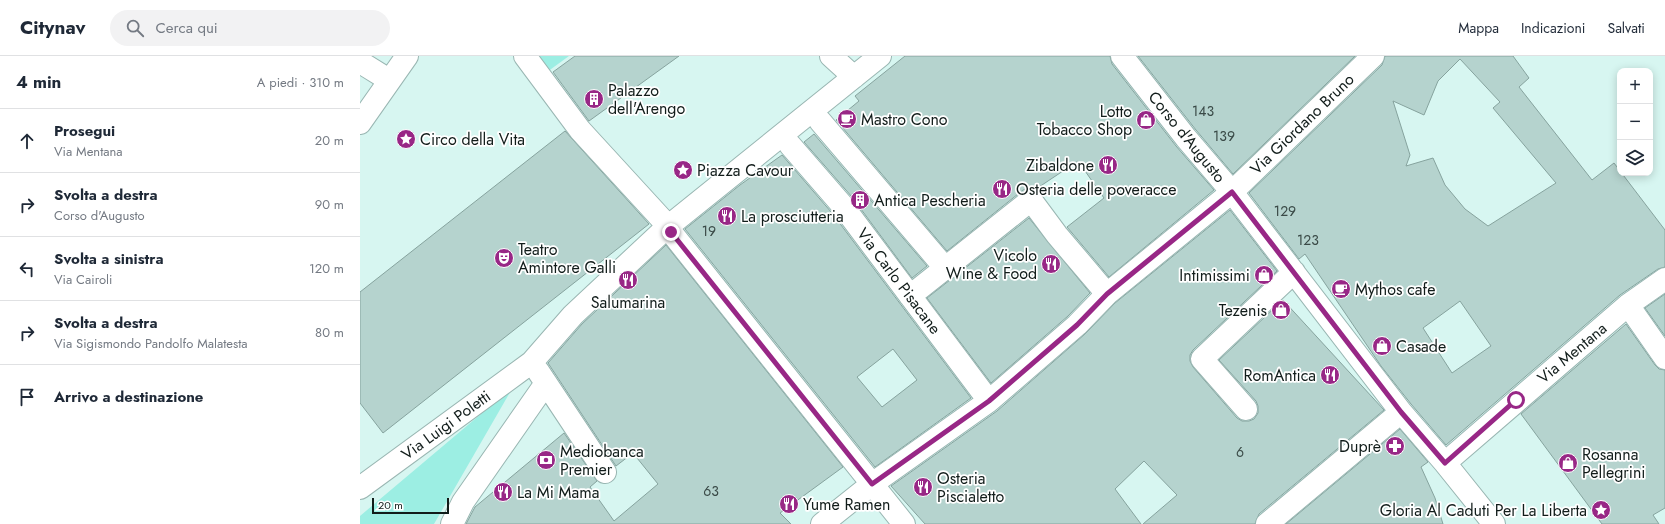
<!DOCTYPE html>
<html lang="it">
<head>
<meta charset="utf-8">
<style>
	:root { --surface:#fff; --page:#f2f2f3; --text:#1f2937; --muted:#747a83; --line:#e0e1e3 }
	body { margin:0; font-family:Jost,sans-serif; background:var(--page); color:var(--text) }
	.controls { position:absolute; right:12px; top:12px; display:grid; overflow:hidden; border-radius:8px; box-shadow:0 2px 10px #0003 }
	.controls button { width:36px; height:36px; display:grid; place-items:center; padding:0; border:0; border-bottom:1px solid var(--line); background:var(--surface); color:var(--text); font:20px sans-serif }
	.scale { position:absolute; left:12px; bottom:10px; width:77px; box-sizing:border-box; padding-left:4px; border:2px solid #111c1a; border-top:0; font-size:11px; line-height:14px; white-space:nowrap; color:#111c1a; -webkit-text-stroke:3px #fff; paint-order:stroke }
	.stop { position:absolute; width:12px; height:12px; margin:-9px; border:3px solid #982786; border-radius:50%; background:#fff }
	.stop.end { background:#982786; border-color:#fff; box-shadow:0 1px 4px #0008 }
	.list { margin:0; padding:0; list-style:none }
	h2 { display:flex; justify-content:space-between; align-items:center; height:52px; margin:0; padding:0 16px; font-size:17px }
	h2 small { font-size:13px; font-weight:400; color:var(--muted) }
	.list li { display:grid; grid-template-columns:26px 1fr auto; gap:12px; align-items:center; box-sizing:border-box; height:64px; padding:0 16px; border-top:1px solid var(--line) }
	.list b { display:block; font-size:15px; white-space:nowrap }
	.list p { margin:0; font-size:13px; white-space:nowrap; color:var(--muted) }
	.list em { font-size:13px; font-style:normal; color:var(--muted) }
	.icon { flex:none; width:22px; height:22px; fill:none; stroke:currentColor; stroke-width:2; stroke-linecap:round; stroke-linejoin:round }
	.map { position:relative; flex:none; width:1305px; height:468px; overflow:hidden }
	header { display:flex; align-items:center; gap:24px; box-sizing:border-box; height:56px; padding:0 20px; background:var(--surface); border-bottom:1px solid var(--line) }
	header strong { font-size:19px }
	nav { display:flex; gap:22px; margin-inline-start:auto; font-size:14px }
	.search { width:280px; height:36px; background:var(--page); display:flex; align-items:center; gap:10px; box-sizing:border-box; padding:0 14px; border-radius:22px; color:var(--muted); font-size:15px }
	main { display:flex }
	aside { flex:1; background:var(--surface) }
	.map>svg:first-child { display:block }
</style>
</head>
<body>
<header>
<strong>Citynav</strong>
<div class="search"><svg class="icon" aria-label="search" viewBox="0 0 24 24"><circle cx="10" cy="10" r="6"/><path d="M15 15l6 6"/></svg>Cerca qui</div>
<nav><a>Mappa</a><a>Indicazioni</a><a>Salvati</a></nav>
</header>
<main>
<aside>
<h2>4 min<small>A piedi · 310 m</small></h2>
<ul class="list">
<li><svg class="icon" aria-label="ahead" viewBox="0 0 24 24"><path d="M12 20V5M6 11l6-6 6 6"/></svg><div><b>Prosegui</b><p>Via Mentana</p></div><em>20 m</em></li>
<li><svg class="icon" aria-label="right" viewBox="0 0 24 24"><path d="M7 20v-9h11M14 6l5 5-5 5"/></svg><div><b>Svolta a destra</b><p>Corso d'Augusto</p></div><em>90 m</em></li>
<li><svg class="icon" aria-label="left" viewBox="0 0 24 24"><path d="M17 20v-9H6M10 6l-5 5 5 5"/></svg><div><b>Svolta a sinistra</b><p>Via Cairoli</p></div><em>120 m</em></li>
<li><svg class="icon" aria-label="right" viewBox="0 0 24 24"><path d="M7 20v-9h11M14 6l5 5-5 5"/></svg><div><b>Svolta a destra</b><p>Via Sigismondo Pandolfo Malatesta</p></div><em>80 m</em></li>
<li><svg class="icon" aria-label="arrive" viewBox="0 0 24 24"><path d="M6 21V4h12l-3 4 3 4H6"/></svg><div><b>Arrivo a destinazione</b></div></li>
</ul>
</aside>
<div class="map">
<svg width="1305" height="468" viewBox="0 0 1305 468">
	<rect width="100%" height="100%" fill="#d7f6f1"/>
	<path fill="#9ceee3" d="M175 0H209L187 16Z
		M153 331 74 468H0V460Z"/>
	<path fill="#b5d3ce" stroke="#86a39e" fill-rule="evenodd" d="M215 0H319L229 65 193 16Z
		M545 0H750L752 8 816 90 854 134 749 221 707 171 744 142 718 105 676 133 670 132 663 134 587 195 476 64 499 45 495 40Z
		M778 0H995L873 118 836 74Z
		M1025 0H1153L1169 22 1159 31 1232 124 1254 107 1305 174V211L1298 213 1260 239 1086 389 1051 348 1021 310 945 198 939 203 889 137 1022 9ZM1100 3 1140 46 1133 52 1196 127 1128 170 1105 153 1085 129 1073 102 1046 110 1050 99 1033 45 1064 59 1078 25ZM1100 245 1131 290 1092 317 1063 272Z
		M205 75 289 168 23 377 0 347V236Z
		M454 78 567 210 552 222 492 141 444 86Z
		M422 99 472 157 611 342 515 411 325 173 380 129ZM533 293 557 324 522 351 497 321Z
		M870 154 917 215 833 294 830 299V305L833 311 877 362 882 365H889L894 363 898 357V350L896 345 859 304 923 244 1024 354 899 458 895 468H783L817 439 784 405 755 433 781 468H565L531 430 637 355 725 278 755 247Z
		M669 162 730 237 708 260 631 327 567 242Z
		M306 189 483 411 420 457 431 468H106L115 451 204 377 237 425 230 431 254 465 298 428 273 397 256 410 188 307 222 268Z
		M1305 238V280L1285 252Z
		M1266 268 1295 309 1299 313 1305 314V452L1293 459 1299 468H1242L1161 358Z
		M1040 373 1068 406 1061 411 1075 442 1083 468H926Z"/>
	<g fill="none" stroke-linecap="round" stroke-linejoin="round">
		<defs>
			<path id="minor" d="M165 0 220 74 308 170
				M471 0 494 21
				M762 0 826 82 872 136 1041 356 1085 407 1134 468
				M0 6 29 24
				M460 65 586 213
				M0 67 47 0
				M430 89 482 149 629 345
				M311 176 544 468
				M550 240 671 144 697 179 747 238
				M1268 249 1305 302
				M178 315 245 416
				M886 353 842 303 934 216
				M1085 407 1268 249 1305 223
				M0 432 172 306 213 259 305 173 520 0
				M92 468 103 446 186 327
				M462 468 512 428 629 345 717 269 747 238 872 136 1013 0
				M907 468 1041 356"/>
		</defs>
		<use href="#minor" stroke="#99b6b2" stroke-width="24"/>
		<use href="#minor" stroke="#fff" stroke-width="22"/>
	</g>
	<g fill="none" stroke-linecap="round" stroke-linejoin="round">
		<path stroke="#982786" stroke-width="5" d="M311 176 512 428 629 345 717 269 747 238 872 136 1041 356 1085 407 1156 344"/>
	</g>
	<defs>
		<symbol id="building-disc" viewBox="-11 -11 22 22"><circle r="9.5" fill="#982786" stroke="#fff"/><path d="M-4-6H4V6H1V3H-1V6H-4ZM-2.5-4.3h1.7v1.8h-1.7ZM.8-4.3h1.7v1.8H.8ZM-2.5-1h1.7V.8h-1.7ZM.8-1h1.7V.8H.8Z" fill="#fff"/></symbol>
		<symbol id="cafe-disc" viewBox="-11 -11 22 22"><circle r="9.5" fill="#982786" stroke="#fff"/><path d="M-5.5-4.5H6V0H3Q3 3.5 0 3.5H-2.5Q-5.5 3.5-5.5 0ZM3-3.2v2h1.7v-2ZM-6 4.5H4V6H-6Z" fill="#fff"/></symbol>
		<symbol id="shop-disc" viewBox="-11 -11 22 22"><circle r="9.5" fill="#982786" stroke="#fff"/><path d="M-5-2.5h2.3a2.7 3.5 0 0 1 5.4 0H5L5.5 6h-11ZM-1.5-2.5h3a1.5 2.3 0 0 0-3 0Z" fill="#fff"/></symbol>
		<symbol id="sight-disc" viewBox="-11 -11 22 22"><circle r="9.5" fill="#982786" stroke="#fff"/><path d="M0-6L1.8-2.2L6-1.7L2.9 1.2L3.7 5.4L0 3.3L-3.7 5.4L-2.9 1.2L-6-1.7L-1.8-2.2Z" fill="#fff"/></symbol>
		<symbol id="restaurant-disc" viewBox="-11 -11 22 22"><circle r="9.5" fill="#982786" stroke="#fff"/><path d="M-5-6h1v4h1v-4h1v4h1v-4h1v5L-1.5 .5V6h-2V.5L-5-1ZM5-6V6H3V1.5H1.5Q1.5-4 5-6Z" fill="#fff"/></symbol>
		<symbol id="theatre-disc" viewBox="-11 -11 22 22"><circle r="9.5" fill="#982786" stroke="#fff"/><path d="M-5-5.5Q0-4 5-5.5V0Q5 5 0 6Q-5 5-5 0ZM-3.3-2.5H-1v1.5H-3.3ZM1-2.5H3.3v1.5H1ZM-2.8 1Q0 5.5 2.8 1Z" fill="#fff"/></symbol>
		<symbol id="pharmacy-disc" viewBox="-11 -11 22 22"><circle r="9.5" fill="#982786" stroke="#fff"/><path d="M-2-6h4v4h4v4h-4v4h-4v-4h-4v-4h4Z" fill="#fff"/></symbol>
		<symbol id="bank-disc" viewBox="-11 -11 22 22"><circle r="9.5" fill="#982786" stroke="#fff"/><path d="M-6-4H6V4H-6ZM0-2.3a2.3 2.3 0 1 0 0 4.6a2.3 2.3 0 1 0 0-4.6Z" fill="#fff"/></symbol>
	</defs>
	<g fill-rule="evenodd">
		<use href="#building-disc" x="223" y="32" width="22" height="22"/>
		<use href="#cafe-disc" x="476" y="52" width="22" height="22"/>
		<use href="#shop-disc" x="775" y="53" width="22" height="22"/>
		<use href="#sight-disc" x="35" y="72" width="22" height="22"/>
		<use href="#restaurant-disc" x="737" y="98" width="22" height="22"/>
		<use href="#sight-disc" x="312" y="103" width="22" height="22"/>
		<use href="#restaurant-disc" x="631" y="122" width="22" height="22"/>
		<use href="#building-disc" x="489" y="133" width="22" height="22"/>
		<use href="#restaurant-disc" x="356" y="149" width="22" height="22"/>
		<use href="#theatre-disc" x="133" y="191" width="22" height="22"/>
		<use href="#restaurant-disc" x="680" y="197" width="22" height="22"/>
		<use href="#shop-disc" x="893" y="208" width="22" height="22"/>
		<use href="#restaurant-disc" x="257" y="213" width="22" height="22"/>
		<use href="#cafe-disc" x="970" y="222" width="22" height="22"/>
		<use href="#shop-disc" x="910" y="243" width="22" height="22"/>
		<use href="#shop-disc" x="1011" y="279" width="22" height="22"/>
		<use href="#restaurant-disc" x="959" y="308" width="22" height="22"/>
		<use href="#pharmacy-disc" x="1024" y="379" width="22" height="22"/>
		<use href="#bank-disc" x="175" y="393" width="22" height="22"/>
		<use href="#shop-disc" x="1197" y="396" width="22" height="22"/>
		<use href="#restaurant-disc" x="552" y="420" width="22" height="22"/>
		<use href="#restaurant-disc" x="132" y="425" width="22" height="22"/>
		<use href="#restaurant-disc" x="418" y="437" width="22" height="22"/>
		<use href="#sight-disc" x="1230" y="443" width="22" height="22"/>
	</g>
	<g text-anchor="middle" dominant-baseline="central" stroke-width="3.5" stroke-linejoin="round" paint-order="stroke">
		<g font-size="14" fill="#3a4a47">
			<text x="843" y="55">143</text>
			<text x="864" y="80">139</text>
			<text x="925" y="155">129</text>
			<text x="349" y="175">19</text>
			<text x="948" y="184">123</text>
			<text x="880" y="396">6</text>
			<text x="351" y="435">63</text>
		</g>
		<g font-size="16" fill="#111c1a" stroke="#fff" text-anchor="start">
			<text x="248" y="34">Palazzo<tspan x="248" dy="18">dell'Arengo</tspan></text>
			<text x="772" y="55" text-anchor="end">Lotto<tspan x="772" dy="18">Tobacco Shop</tspan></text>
			<text x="501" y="63">Mastro Cono</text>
			<text x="60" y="83">Circo della Vita</text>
			<text x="734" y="109" text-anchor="end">Zibaldone</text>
			<text x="337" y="114">Piazza Cavour</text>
			<text x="656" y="133">Osteria delle poveracce</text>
			<text x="514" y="144">Antica Pescheria</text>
			<text x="381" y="160">La prosciutteria</text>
			<text x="158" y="193">Teatro<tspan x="158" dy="18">Amintore Galli</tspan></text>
			<text x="677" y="199" text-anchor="end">Vicolo<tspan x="677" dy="18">Wine &amp; Food</tspan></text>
			<text x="890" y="219" text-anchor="end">Intimissimi</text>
			<text x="995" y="233">Mythos cafe</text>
			<text x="268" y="246" text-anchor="middle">Salumarina</text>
			<text x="907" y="254" text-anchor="end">Tezenis</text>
			<text x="1036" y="290">Casade</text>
			<text x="956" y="319" text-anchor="end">RomAntica</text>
			<text x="1021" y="390" text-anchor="end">Duprè</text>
			<text x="200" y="395">Mediobanca<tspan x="200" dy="18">Premier</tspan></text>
			<text x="1222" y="398">Rosanna<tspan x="1222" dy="18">Pellegrini</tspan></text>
			<text x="577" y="422">Osteria<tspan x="577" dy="18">Piscialetto</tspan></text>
			<text x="157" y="436">La Mi Mama</text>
			<text x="443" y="448">Yume Ramen</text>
			<text x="1227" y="454" text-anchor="end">Gloria Al Caduti Per La Liberta</text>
		</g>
		<g font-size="16" fill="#111c1a" stroke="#fff">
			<text transform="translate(942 68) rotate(-44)">Via Giordano Bruno</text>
			<text transform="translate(827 81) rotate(51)">Corso d'Augusto</text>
			<text transform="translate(539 225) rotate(53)">Via Carlo Pisacane</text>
			<text transform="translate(1212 297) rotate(-40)">Via Mentana</text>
			<text transform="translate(86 369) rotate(-36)">Via Luigi Poletti</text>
		</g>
	</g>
</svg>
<div class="controls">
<button>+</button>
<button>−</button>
<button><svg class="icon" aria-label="layers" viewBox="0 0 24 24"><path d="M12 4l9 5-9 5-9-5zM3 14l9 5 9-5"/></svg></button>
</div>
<div class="scale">20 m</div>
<div class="stop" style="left:1156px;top:344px"></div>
<div class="stop end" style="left:311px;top:176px"></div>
</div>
</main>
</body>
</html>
